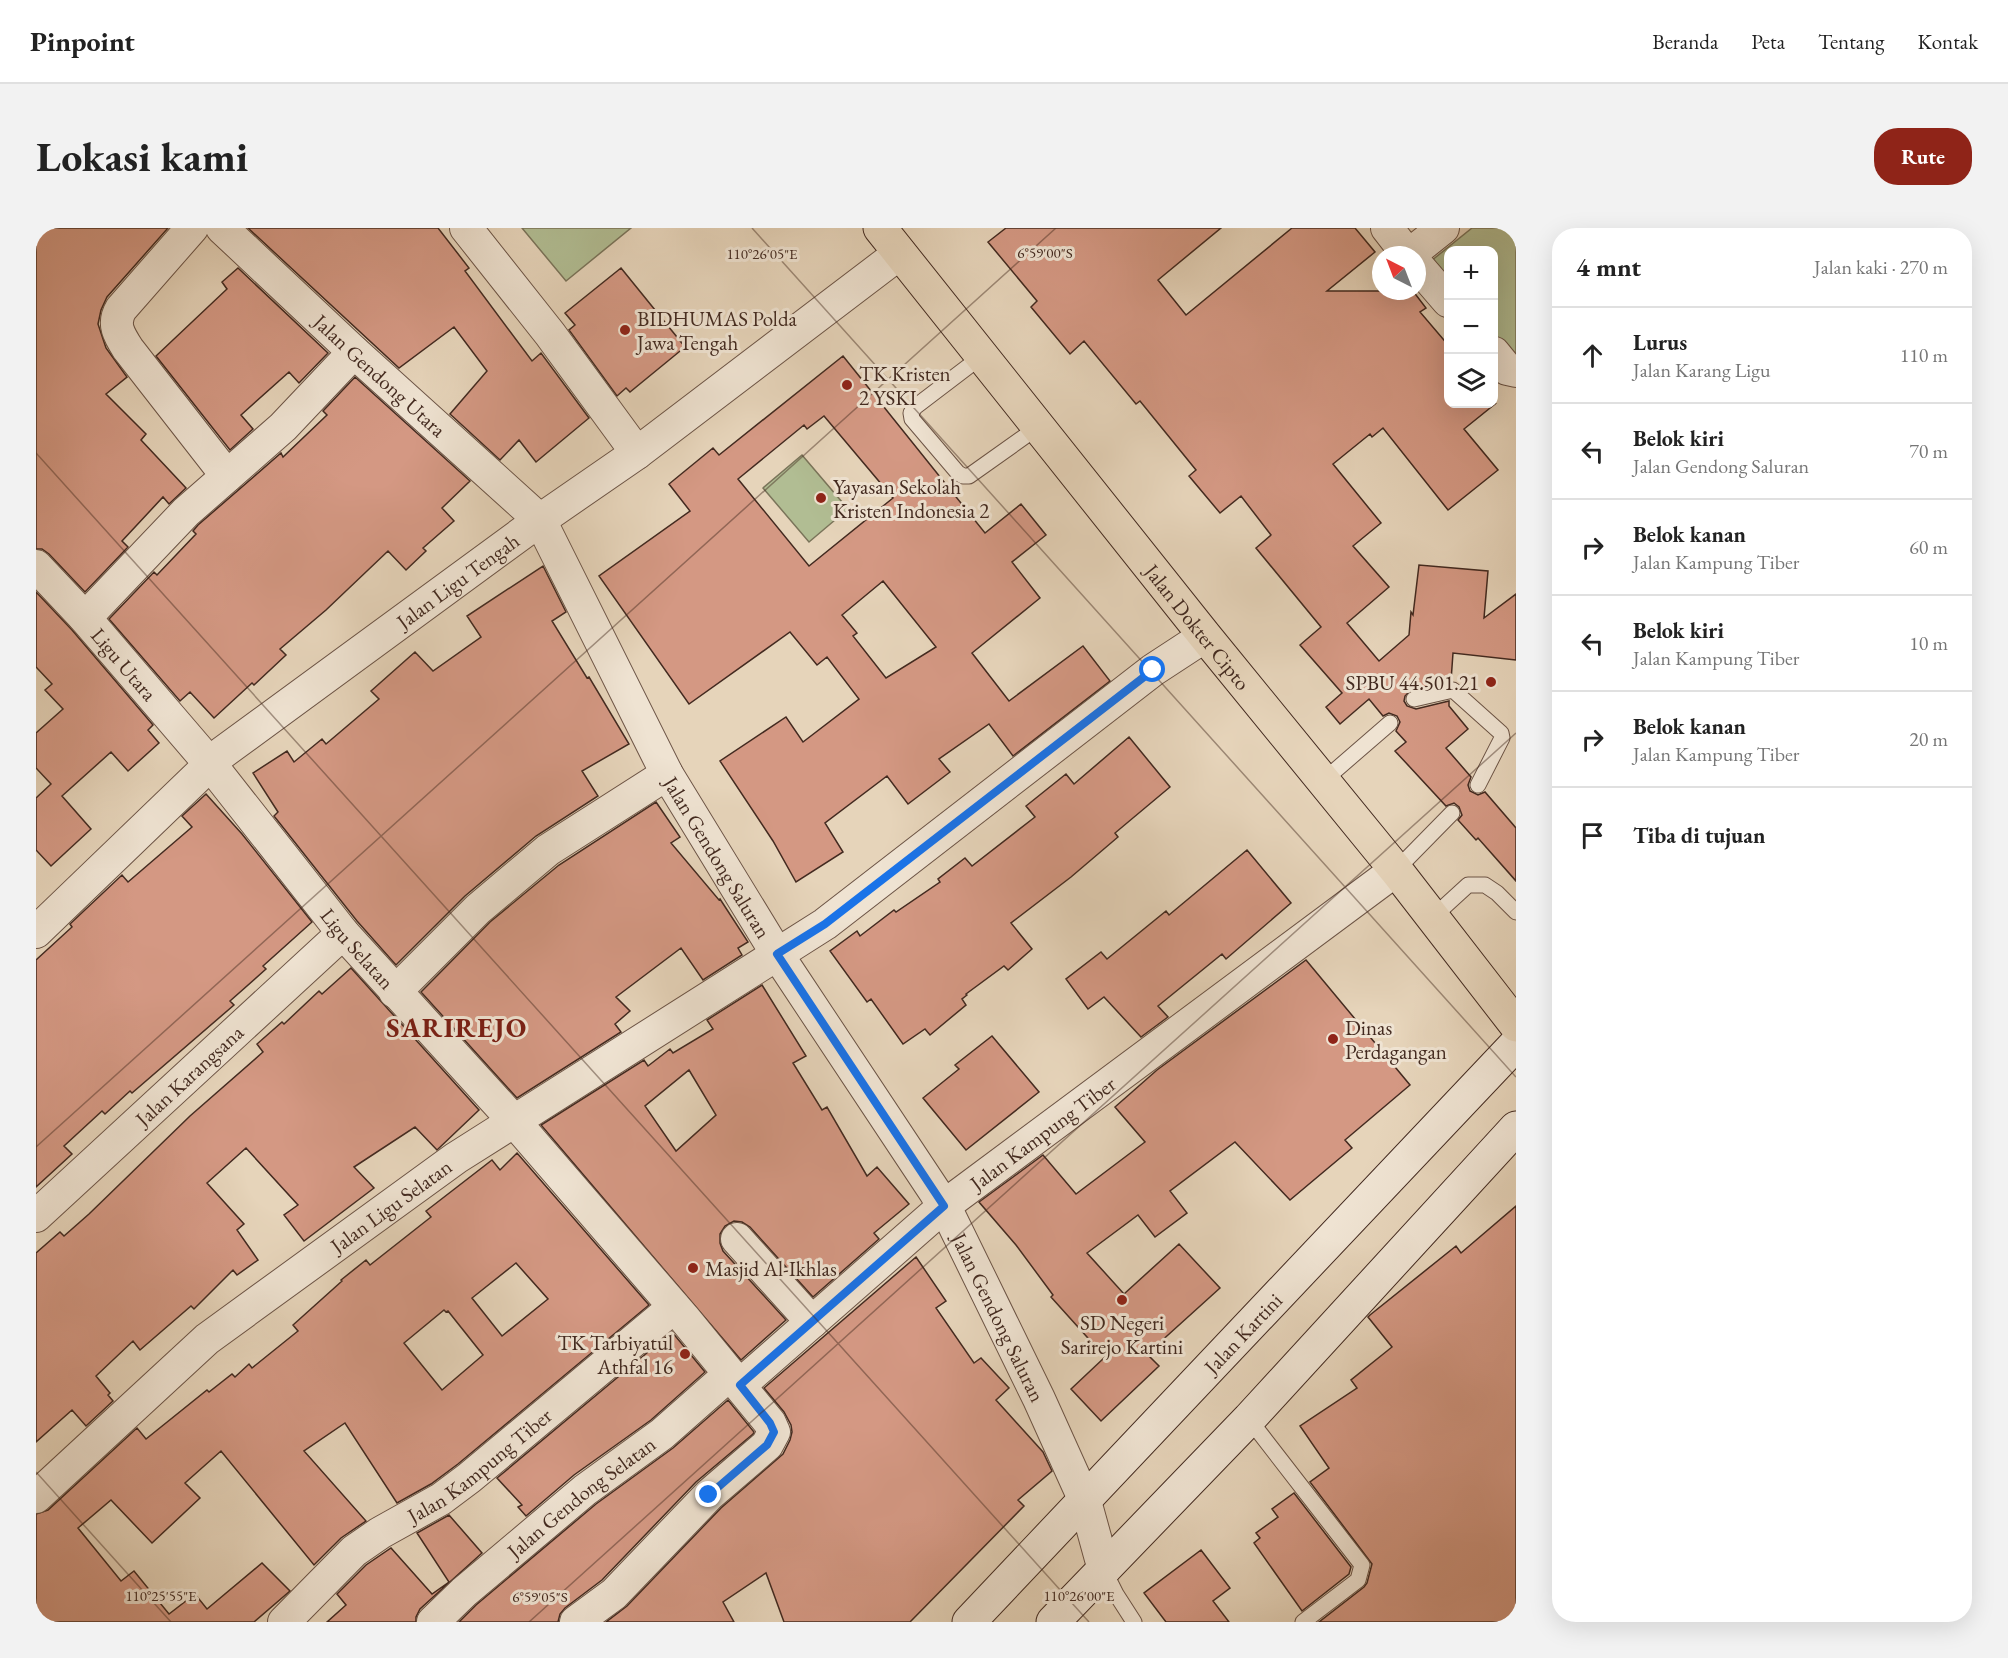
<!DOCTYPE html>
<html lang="id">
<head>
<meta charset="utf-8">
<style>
	:root { --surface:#fff; --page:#f2f2f2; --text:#222; --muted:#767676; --line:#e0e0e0; --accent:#8f2418 }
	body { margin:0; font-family:"EB Garamond",serif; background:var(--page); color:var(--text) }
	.controls { position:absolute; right:18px; top:18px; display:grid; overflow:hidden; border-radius:12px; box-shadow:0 6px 24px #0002 }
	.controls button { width:54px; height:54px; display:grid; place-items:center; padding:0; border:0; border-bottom:2px solid var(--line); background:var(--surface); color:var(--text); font:30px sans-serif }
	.compass { position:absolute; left:1336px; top:18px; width:54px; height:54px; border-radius:50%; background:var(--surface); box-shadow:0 6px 24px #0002; rotate:318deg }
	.stop { position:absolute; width:18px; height:18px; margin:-14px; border:4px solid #1a73e8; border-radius:50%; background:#fff }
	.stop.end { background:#1a73e8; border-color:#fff; box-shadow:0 2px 6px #0008 }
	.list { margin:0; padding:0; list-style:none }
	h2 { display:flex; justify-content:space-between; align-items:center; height:78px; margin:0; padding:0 24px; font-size:26px }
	h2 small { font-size:20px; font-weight:400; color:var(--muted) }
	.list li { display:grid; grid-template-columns:39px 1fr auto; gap:18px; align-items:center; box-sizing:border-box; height:96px; padding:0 24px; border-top:2px solid var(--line) }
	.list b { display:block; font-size:22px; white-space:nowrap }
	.list p { margin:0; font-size:20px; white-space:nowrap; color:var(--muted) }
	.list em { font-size:20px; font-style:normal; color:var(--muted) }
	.icon { flex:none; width:33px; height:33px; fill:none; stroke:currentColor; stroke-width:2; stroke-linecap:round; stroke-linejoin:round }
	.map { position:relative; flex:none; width:1480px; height:1394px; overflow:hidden; border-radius:24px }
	header { display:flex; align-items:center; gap:36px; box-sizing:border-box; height:84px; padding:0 30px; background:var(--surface); border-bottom:2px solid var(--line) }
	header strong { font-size:28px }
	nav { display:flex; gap:33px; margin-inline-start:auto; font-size:21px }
	.intro { display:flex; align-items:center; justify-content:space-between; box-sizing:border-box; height:144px; padding:0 36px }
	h1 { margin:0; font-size:42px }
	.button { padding:15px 27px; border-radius:24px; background:var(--accent); color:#fff; font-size:21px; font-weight:700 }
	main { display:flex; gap:36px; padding:0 36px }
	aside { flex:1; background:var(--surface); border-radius:24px; box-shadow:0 6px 24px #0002 }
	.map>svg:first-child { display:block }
</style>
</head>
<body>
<header>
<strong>Pinpoint</strong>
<nav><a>Beranda</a><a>Peta</a><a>Tentang</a><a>Kontak</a></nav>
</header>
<div class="intro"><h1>Lokasi kami</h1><a class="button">Rute</a></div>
<main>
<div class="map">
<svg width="1480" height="1394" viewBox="0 0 1480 1394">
	<rect width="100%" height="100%" fill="#e6d4ba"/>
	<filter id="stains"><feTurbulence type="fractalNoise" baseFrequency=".00333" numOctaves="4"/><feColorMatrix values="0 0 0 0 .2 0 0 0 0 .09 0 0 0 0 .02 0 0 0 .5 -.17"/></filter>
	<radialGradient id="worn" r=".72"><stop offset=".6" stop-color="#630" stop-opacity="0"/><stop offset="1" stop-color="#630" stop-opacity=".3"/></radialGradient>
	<path fill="#b1bd93" stroke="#7a745a" stroke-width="1.5" d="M486 0H595L530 53Z
		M1436 0H1480V137L1458 110V22H1412V54L1395 33Z
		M766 227 812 281 773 314 727 260Z"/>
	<path fill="#d49883" stroke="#432a20" stroke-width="1.5" fill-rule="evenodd" d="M0 0H132L71 69 65 82 62 96 70 120 91 149 70 166 110 206 105 212 150 260 133 276 127 269 86 313 92 319 49 364 13 326 6 321H0Z
		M212 0H402L433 40 429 43 496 133 505 125 553 190 500 234 483 212 464 232 414 186 451 143 418 99 363 140Z
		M970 0H1185L1122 52 1150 87 1256 0H1319L1339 24 1291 63H1377L1390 80 1384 84 1413 118V176H1459L1428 201 1462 242 1412 282 1347 200 1336 209 1334 206 1297 236 1345 295 1317 318 1353 359 1311 395 1343 433 1373 407 1375 384 1377 387 1383 337 1452 343 1448 390 1480 366V432L1417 425 1415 453 1375 462 1369 468 1368 473 1371 478 1380 481 1413 473V478L1432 501 1410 520 1435 549 1432 557 1434 563 1442 567 1449 564 1480 600V653L1442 610 1440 612 1422 592 1426 587 1423 579 1418 575 1410 578 1359 523 1370 514 1360 503 1364 494 1361 488 1353 485 1347 488 1333 471 1304 496 1290 479 1306 465 1264 417 1285 399 1220 320 1235 307 1205 268 1184 285 1153 248 1160 242 1104 173 1100 176 1048 113 1034 126 995 79 1001 73 952 14Z
		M202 40 292 125 263 155 253 144 205 187 217 201 194 222 120 128 191 61 186 54Z
		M585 40 649 119 594 164 590 160 581 168 533 102 539 97 529 85Z
		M807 128 949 305 985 276 1010 307 976 334 1004 370 936 425 973 473 1047 418 1074 453 977 528 953 496 903 531 914 544 872 576 851 548 789 595 807 624 760 654 737 613 684 533 750 489 767 514 823 471 791 429 781 437 754 404 653 476 563 348 654 283 633 256 677 220 683 227ZM788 188 857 270 773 338 702 251 768 197 771 201ZM847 353 900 419 850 450 817 408 821 405 806 387Z
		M319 149 434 253 406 280 418 293 387 320 390 323 370 342 352 323 290 382 244 421 250 427 218 457 216 455 178 490 154 464 144 473 73 391 118 344 121 347 160 306 157 303 162 297 245 225 247 229 291 187 287 183Z
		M507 338 530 384 516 393 551 450 553 449 593 516 546 543 562 568 500 608 429 668 360 737 321 693 238 588 242 584 217 545 251 523 258 534 286 511 290 516 343 471 335 463 379 424 397 443 445 409 431 388Z
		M0 364 36 402 117 497 112 502 123 515 92 543 75 524 26 568 55 601 15 638 0 622V570L15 556 0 540V505L27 481 9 462 16 456 0 439Z
		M1093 509 1134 559 1079 605 1082 609 1035 649 975 695 996 721 972 742 968 738 930 766 931 767 926 771 930 777 894 807 889 801 867 816 835 771 831 774 794 723 821 703 824 708 858 682 860 684 904 654 902 651 929 630 936 638 999 589 990 578 1030 546 1038 556Z
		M170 566 206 606 276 694 227 738 230 741 194 773 198 777 96 865 94 863 69 886 66 883 28 918 36 926 0 959V732L36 699 34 696 86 647 92 654 156 599 146 588Z
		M620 574 644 609 635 615 683 672 684 671 712 714 702 720 706 727 667 752 645 720 580 769 594 783 579 796 585 804 481 870 385 764 454 694 523 637Z
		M1211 622 1255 675 1190 731 1186 726 1122 778 1132 789 1105 809 1068 769 1052 781 1030 751 1065 724 1071 731 1130 683 1133 687Z
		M1270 732 1374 857 1309 912 1316 920 1254 972 1199 914 1134 963 1151 985 1119 1009 1102 987 1051 1025 1088 1066 1143 1016 1184 1060 1111 1126 1123 1138 1065 1193 1035 1161 1069 1129 1015 1069 1017 1067 980 1017 943 974 1007 927 1040 966 1109 914 1079 879 1121 842Z
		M315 740 443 882 401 922 379 899 318 939 338 960 268 1013 248 987 262 977 210 920 171 955 208 996 201 1002 222 1032 201 1047 197 1042 158 1081 155 1078 104 1122 97 1113 60 1148 74 1165 72 1167 77 1173 50 1198 36 1182 0 1214V1025L24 1004 28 1008 53 986 154 888 227 824 221 816 246 794 248 796 283 763 286 766Z
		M726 757 770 828 757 835 786 882 791 879 831 948 841 939 873 976 838 1005 843 1011 777 1069 714 999 706 994 698 993 689 998 684 1006V1015L687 1023 750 1092 705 1132 505 897 608 832 612 838 634 821 637 825 677 801 671 792ZM653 842 680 887 640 923 609 878Z
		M956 808 1003 864 930 922 887 870 923 841 919 837Z
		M481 925 613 1077 422 1236 395 1256 361 1275 309 1195 268 1223 330 1293 305 1310 278 1337 185 1223 149 1255 164 1270 116 1315 75 1272 42 1300 85 1353 98 1343 133 1386 159 1366 171 1381 226 1335 254 1363 218 1394H0V1286L12 1282 101 1200 110 1211 171 1162 173 1164 196 1146 199 1149 213 1136 216 1140 262 1103 257 1097 306 1053 305 1052 330 1032 334 1037 395 989 390 983 456 932 464 942ZM480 1035 512 1071 466 1108 436 1070ZM408 1082 410 1084 412 1083 447 1127 406 1162 368 1115Z
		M1480 978V1394H1283L1328 1359 1331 1355 1336 1336 1274 1254 1293 1240 1264 1198 1321 1160 1315 1152 1356 1119 1332 1089 1334 1087 1420 1018 1425 1025Z
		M880 1029 910 1073 900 1080 938 1135 945 1130 973 1160 960 1172 1007 1224 1016 1243 982 1272 988 1278 874 1394H748L730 1345 687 1374 698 1394H570L591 1378 685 1280 747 1226 754 1212 756 1204 755 1197 748 1184 728 1160Z
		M636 1104 669 1144 615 1192 538 1247 490 1288 482 1279 486 1277 461 1250Z
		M692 1172 718 1204 717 1206 660 1254 566 1352 529 1380 524 1386 522 1394H423L440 1377 560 1276 637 1220Z
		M1258 1265 1315 1339 1313 1346 1266 1383 1218 1315 1224 1310 1220 1305 1242 1289 1236 1281Z
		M413 1287 446 1325 384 1381 380 1389V1394H291L310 1377 301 1366 330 1337 355 1320 396 1366 413 1354 381 1305Z
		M1165 1322 1194 1360 1177 1373 1193 1394H1130L1108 1365Z"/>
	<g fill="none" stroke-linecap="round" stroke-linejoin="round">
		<defs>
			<path id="service" d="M946 128 879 179 875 185 876 191 922 245 927 248H933L1002 199
				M1378 471 1417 462 1465 505 1466 510 1442 557
				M1287 553 1354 495
				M1360 642 1416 585
				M1397 689 1432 657H1449L1461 665 1480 684
				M1213 1191 1326 1337 1322 1352 1267 1394
				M1068 1342 1080 1366 1098 1394"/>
			<g id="minor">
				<path d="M156 0 85 81C76 96 83 107 92 121L191 248"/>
				<path id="s1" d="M186 0 318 124 504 292 631 546 741 726 899 964 914 989 1003 1171 1049 1273 1068 1342"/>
				<path d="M430 0 514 106 601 225"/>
				<path d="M1351 0 1372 27"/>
				<path d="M1373 27 1407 0"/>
				<path d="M1381 37 1412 73"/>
				<path d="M1458 125 1471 141 1480 143"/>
				<path id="s2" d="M0 338 49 390 175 537 307 705 478 893 648 1090 734 1195 738 1204 731 1217 673 1267 578 1366 540 1394"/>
				<path d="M49 390 150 284 247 199 318 124"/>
				<path id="s3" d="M0 704 186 525 504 292 601 225 864 25"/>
				<path d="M359 764 442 681 512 622 631 546"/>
				<path id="s4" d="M0 988 307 705"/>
				<path d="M701 1011 776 1094"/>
				<path id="s5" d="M704 1157 908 978 1360 642"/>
				<path id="s6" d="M0 1269 171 1111 420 930 789 696 1117 442 1169 408"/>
				<path id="s7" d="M248 1394 318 1323 344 1305 405 1271 433 1250 638 1079"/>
				<path id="s8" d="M397 1394 428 1364 549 1262 626 1206 694 1146"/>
			</g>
			<g id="secondary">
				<path id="s9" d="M933 1394 1480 816"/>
				<path d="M1017 1394 1213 1191 1480 900"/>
			</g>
			<g id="trunk">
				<path id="s10" d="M844 0 1169 408 1360 642 1480 797"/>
			</g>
		</defs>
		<use href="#service" stroke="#6c5446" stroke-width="17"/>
		<use href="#minor" stroke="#6c5446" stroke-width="34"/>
		<use href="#secondary" stroke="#432a20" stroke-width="35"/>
		<use href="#trunk" stroke="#432a20" stroke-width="35"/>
		<use href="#service" stroke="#efe3d2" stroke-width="15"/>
		<use href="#minor" stroke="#efe3d2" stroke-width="32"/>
		<use href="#secondary" stroke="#efe3d2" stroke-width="33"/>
		<use href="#trunk" stroke="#e6d4ba" stroke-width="33"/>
	</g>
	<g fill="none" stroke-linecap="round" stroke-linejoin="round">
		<path stroke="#1a73e8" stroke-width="8" d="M673 1267 731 1217 738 1204 734 1195 704 1157 908 978 741 726 789 696 1117 442"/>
	</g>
	<path fill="none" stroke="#432a20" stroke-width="1.5" stroke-opacity="0.45" d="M716 0 1480 849M0 225 1053 1394M0 919 1020 0M0 1244 135 1394M493 1394 1480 505"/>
	<g fill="#8f2418" stroke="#efe3d2" stroke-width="2">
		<circle cx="589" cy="102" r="6"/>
		<circle cx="811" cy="157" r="6"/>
		<circle cx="785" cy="270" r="6"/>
		<circle cx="1455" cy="454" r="6"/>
		<circle cx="1297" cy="811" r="6"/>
		<circle cx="657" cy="1040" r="6"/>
		<circle cx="1086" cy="1072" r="6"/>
		<circle cx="649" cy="1126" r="6"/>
	</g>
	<g text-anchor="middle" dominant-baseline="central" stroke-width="6" stroke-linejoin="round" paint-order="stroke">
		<g font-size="21" fill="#432a20" stroke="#efe3d2" text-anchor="start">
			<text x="601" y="90">BIDHUMAS Polda<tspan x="601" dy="24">Jawa Tengah</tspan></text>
			<text x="823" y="145">TK Kristen<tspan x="823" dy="24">2 YSKI</tspan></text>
			<text x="797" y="258">Yayasan Sekolah<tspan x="797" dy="24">Kristen Indonesia 2</tspan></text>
			<text x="1443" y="454" text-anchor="end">SPBU 44.501.21</text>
			<text x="1309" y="799">Dinas<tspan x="1309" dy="24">Perdagangan</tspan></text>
			<text x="669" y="1040">Masjid Al-Ikhlas</text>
			<text x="1086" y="1094" text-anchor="middle">SD Negeri<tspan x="1086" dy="24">Sarirejo Kartini</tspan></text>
			<text x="637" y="1114" text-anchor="end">TK Tarbiyatul<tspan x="637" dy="24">Athfal 16</tspan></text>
		</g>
		<g font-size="21" fill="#432a20" stroke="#efe3d2">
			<text stroke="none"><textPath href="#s1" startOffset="216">Jalan Gendong Utara</textPath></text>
			<text stroke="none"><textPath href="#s3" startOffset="550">Jalan Ligu Tengah</textPath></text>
			<text stroke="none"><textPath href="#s10" startOffset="510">Jalan Dokter Cipto</textPath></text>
			<text stroke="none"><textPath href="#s2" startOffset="132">Ligu Utara</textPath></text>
			<text stroke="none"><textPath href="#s1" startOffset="813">Jalan Gendong Saluran</textPath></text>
			<text stroke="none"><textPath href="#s2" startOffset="500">Ligu Selatan</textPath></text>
			<text stroke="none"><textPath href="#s4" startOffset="208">Jalan Karangsana</textPath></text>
			<text stroke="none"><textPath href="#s5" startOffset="394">Jalan Kampung Tiber</textPath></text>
			<text stroke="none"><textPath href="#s6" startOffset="460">Jalan Ligu Selatan</textPath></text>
			<text stroke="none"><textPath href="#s1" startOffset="1353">Jalan Gendong Saluran</textPath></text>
			<text stroke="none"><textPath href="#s9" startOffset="398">Jalan Kartini</textPath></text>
			<text stroke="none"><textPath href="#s7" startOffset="252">Jalan Kampung Tiber</textPath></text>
			<text stroke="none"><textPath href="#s8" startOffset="194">Jalan Gendong Selatan</textPath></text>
		</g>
		<g font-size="27" font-weight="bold" letter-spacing="1.5" fill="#7a1f14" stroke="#efe3d2">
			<text x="421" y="799">SARIREJO</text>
		</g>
	</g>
	<g font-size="15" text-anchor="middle" fill="#432a20" stroke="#efe3d2" stroke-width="6" stroke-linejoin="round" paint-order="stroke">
		<text x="1009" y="30">6°59'00"S</text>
		<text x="726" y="31">110°26'05"E</text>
		<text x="125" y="1373">110°25'55"E</text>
		<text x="1043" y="1373">110°26'00"E</text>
		<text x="504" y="1374">6°59'05"S</text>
	</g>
	<rect width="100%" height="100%" filter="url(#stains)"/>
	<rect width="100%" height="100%" fill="url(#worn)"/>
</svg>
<div class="controls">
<button>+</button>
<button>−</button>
<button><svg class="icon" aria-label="layers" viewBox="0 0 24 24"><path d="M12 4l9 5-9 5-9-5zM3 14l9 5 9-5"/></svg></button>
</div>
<svg class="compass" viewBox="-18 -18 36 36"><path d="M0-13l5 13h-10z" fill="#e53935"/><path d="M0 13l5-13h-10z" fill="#767676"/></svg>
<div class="stop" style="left:1117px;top:442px"></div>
<div class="stop end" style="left:673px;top:1267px"></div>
</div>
<aside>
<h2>4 mnt<small>Jalan kaki · 270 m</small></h2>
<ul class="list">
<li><svg class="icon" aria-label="ahead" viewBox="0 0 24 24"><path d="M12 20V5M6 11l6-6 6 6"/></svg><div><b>Lurus</b><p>Jalan Karang Ligu</p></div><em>110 m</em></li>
<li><svg class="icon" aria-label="left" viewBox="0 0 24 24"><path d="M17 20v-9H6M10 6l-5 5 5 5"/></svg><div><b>Belok kiri</b><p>Jalan Gendong Saluran</p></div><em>70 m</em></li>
<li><svg class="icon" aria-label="right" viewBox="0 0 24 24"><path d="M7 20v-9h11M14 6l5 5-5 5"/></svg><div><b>Belok kanan</b><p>Jalan Kampung Tiber</p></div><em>60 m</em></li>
<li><svg class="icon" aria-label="left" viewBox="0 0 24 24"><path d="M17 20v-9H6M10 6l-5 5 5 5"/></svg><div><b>Belok kiri</b><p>Jalan Kampung Tiber</p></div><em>10 m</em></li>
<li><svg class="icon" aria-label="right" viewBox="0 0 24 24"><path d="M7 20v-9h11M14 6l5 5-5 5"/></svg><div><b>Belok kanan</b><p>Jalan Kampung Tiber</p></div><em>20 m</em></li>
<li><svg class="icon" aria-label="arrive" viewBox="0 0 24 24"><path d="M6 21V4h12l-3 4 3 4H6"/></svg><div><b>Tiba di tujuan</b></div></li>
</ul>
</aside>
</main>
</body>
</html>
